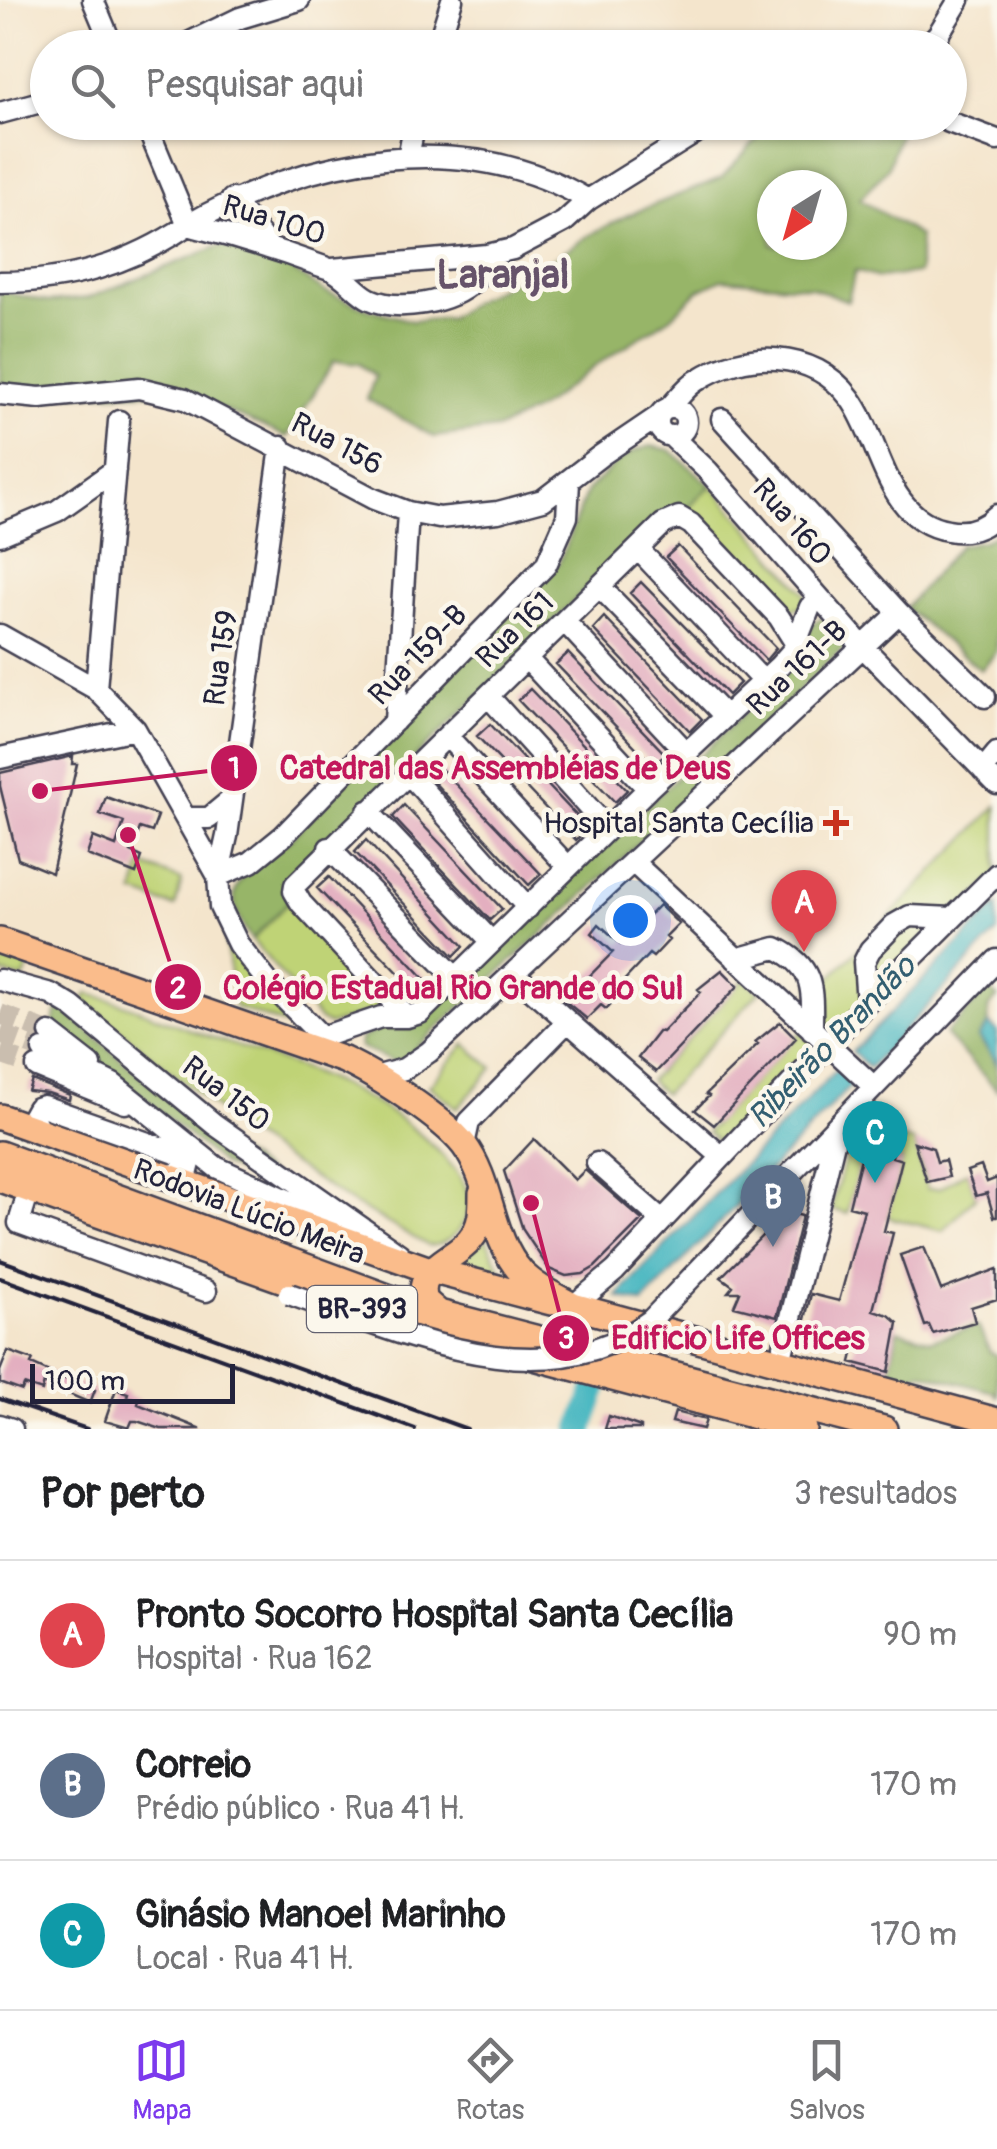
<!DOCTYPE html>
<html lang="pt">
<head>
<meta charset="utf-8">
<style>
	:root { --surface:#fff; --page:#f2f2f2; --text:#202124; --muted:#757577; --line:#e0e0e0; --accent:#7c3aed }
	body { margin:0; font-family:Pangolin,sans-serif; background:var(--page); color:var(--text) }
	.compass { position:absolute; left:757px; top:170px; width:90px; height:90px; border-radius:50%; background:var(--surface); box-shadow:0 2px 8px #0004; rotate:217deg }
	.scale { position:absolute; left:30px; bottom:25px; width:205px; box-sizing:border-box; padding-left:10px; border:5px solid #22223b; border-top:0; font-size:28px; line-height:35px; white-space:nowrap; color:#22223b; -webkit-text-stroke:8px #fbf7ec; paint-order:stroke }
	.you { position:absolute; left:630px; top:920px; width:35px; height:35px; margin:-25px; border:8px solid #fff; border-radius:50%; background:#1a73e8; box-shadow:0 0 0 15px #1a73e833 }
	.badge { display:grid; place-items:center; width:65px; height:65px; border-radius:50%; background:var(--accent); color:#fff; font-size:32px; font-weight:700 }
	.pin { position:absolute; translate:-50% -82px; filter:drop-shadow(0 2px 5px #0008) }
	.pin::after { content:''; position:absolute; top:52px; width:35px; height:30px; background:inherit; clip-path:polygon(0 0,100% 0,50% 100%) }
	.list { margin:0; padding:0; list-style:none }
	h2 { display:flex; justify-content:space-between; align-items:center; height:130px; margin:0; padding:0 40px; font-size:42px }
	h2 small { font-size:32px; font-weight:400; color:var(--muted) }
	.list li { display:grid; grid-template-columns:65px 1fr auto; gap:30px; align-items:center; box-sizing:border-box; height:150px; padding:0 40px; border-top:2px solid var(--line) }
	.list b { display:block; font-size:38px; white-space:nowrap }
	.list p { margin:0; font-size:32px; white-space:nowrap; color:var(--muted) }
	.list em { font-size:32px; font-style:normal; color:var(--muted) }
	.icon { flex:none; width:55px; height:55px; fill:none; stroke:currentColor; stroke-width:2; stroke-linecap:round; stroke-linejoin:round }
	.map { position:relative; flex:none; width:997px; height:1429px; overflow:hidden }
	.search { position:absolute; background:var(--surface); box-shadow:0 2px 8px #0004; left:30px; right:30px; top:30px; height:110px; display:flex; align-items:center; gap:25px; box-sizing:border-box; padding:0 35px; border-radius:55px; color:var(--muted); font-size:38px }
	.sheet { height:580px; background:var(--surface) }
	nav { display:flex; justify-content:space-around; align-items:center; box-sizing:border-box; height:140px; border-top:2px solid var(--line); background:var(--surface); font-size:28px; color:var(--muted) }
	nav a { display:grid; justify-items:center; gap:5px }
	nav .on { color:var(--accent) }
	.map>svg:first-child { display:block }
</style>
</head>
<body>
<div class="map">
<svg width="997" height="1429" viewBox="0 0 997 1429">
	<rect width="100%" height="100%" fill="#fbf7ec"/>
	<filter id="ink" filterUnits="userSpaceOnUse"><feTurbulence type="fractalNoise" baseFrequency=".01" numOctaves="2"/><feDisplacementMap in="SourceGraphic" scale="20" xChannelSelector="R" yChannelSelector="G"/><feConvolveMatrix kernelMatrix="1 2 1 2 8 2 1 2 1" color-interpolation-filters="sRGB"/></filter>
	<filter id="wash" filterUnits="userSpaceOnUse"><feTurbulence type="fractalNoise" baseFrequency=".0048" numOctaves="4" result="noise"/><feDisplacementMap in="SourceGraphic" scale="40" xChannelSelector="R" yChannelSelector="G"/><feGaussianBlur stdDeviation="2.25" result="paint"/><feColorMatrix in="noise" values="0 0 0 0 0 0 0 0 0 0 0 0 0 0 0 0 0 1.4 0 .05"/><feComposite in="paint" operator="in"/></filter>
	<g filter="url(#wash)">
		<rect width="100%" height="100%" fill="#f4e5cc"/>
		<path fill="#bfd376" stroke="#707a58" stroke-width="2.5" d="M711 485 805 593 806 600 802 606 788 611 782 609 686 510Z
			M997 806V874L828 1045 812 1030 810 965 828 980Z
			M142 865 182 880 175 907 134 893Z
			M289 901 384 1008 329 1025 320 1020 252 940Z
			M225 937 255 982 292 1023 291 1027 235 1007Z
			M0 953 30 965 23 979 0 973Z
			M744 979 759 992 664 1094 649 1081Z
			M88 994C124 1002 161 1019 196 1032 287 1064 385 1088 451 1165 464 1180 475 1200 465 1220 458 1234 445 1245 429 1246L352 1203 247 1134 86 1002 84 998Z
			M801 1032 814 1044 720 1144 707 1132Z
			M465 1044 493 1068 458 1108 429 1086Z
			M855 1125 876 1131 871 1151 863 1150 847 1214 831 1209Z
			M896 1137 914 1142 927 1189 940 1188 967 1171 976 1196 943 1231 887 1217 902 1160 892 1157Z
			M486 1239 502 1272 515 1285 449 1267Z"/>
		<path fill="#97b567" stroke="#5c6c51" stroke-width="2.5" fill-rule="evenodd" d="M808 123H903L888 168 860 199 919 236V273L879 278 855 271 848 301 811 287 722 279 699 290 671 317 598 364 540 408 497 429 434 437 367 399 375 376 359 364 334 361 287 437 183 392 30 395 0 382V291L49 302 88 298 219 246 261 250 326 292 369 309 412 321 449 318 478 298 536 270 586 237 626 216 721 178 765 131ZM772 185H832V245H772Z
			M651 446 670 450 711 485 686 510 671 509 659 516 482 693 291 875 285 885 289 901 252 940C212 885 246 876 288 841L559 563 587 491 618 461 635 451Z
			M997 533V651L981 670 905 608 960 545 984 541Z
			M819 619 826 621 848 644 568 910 403 1060 393 1062 360 1047 361 1038 382 1028H411L419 1023 800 660C808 646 803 627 819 619Z
			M990 988 997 998 988 1008 989 1024 979 1037 997 1064V1090L945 1034Z
			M59 1006 200 1126 271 1175 272 1187 223 1165 53 1022Z
			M978 1326 990 1352 997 1355V1396L994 1392 921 1372 910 1378 889 1372 898 1330 931 1340Z"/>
		<path fill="#49b7c1" stroke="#366c7e" stroke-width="2.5" d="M997 905V932L869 1068 852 1052Z
			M989 1024 997 1031V1064L979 1037Z
			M837 1069 853 1083 643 1303 618 1297 629 1283Z"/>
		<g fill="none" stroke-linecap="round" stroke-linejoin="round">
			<path stroke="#49b7c1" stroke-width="25" d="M581 1429 596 1387"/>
		</g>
		<g id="blocks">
			<path fill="#e3afc0" d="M678 546 776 648 766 660 666 557Z
				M641 582 740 683 728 695 630 593Z
				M604 617 702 719 690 731 593 629Z
				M568 653 665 754 653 765 556 664Z
				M530 689 627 790 615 802 518 700Z
				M490 724 588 828 576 840 477 736Z
				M73 756 72 764H77L52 873 18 859 0 786V773Z
				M442 770 541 874 529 885 432 780Z
				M106 797 158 816 152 832 140 828 131 852 142 857 136 874 87 855 93 837 116 846 124 822 100 814Z
				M404 805 502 909 490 920 393 817Z
				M366 840 464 946 454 956 355 852Z
				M329 877 428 982 417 992 317 888Z
				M659 905 679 924 666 937 669 940 653 957 649 954 618 987 623 991 606 1009 601 1005 587 1019 565 1001 613 952 592 933 599 924 621 944Z
				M722 970 738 986 656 1072 638 1058 659 1031 662 1032 701 992 698 989Z
				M780 1022 796 1038 714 1125 695 1110 709 1096 706 1094 758 1044 755 1042Z
				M32 1080 70 1095 69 1100 48 1093 28 1091Z
				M876 1131 896 1137 892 1157 902 1160 884 1231 893 1233 873 1310 889 1315 898 1323 889 1372 851 1362 856 1342 803 1328 811 1294 839 1301 864 1210 849 1206 863 1150 871 1151Z
				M534 1139 575 1180 585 1170 642 1220 595 1267 583 1274 566 1276 549 1269 523 1230 504 1171Z
				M914 1142 933 1148 937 1162 945 1160 949 1177 927 1182Z
				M981 1166 987 1182 997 1178V1217H994L987 1193 976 1196 967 1171Z
				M786 1212 802 1216 777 1317 734 1306 740 1292H728L733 1286 721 1277Z
				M924 1247 941 1290 997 1269V1299L971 1307 975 1322 933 1334 929 1325 925 1326 900 1255Z
				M8 1351 33 1360 31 1364 58 1376 95 1390 90 1403 44 1383 42 1391 24 1385 22 1391 0 1383V1371Z
				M116 1389 128 1393 127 1396 139 1400 138 1404 201 1429H161L137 1421H132L129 1428 105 1421Z
				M675 1412 706 1420 703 1429 672 1422Z
				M609 1416 641 1427V1429H605Z"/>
		</g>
	</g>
	<g filter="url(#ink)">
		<use href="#blocks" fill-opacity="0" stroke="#423f51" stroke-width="2.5"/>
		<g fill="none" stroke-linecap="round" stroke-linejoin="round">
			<path stroke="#cabeaf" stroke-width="20" stroke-dasharray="20 10" stroke-linecap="butt" d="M0 1014 50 1033
				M0 1034 43 1050
				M0 1054 37 1067"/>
			<defs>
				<path id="minor" d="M93 0 113 48
					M178 48 240 18 299 0
					M437 48 452 0
					M926 48 939 33 959 0
					M0 113 48 100
					M145 122 188 225C306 156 464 126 588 200
					M949 122 997 140
					M408 157 415 122
					M232 199 267 244
					M332 269 487 255
					M0 282C70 282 130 264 188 225 236 237 281 251 327 268 344 273 355 292 370 299 398 312 451 303 473 282 479 276 483 263 487 255L513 249 564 222 588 200 713 122
					M0 394 40 398 139 388 185 399 374 499 408 512 439 518 498 512 543 500 600 456 659 416
					M658 422a14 14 0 1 1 28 0a14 14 0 1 1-28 0Z
					M669 408C678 399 686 387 696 381 745 349 813 349 850 398 881 440 885 520 948 530 967 534 983 529 997 515
					M722 419 899 613 985 697
					M671 436 708 471 863 647 997 784
					M281 447 227 836 218 876 251 862 283 836 546 565 567 517 569 482
					M0 535 57 511 115 470
					M638 549 763 681
					M601 588 725 716
					M566 623 686 752
					M0 635 96 689 135 729 218 876 220 907 238 944 268 982 322 1037 323 1048
					M528 660 648 789
					M96 689 119 421
					M489 697 607 828
					M395 721 408 512
					M447 736 568 867
					M0 758 135 729
					M983 770 997 753
					M408 773 528 908
					M368 811 492 942
					M186 818H209L232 799
					M329 848 456 978
					M634 863 874 1087
					M736 959 776 948C816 967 812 991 812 1030
					M514 974 721 1156
					M0 980 51 994 71 1006 214 1124 399 1254
					M867 1003 864 962 870 950 894 925 910 916 952 918
					M407 1017 301 903 294 891 295 885 663 524 679 517 691 524 779 617 796 644
					M50 1033 91 1065
					M322 1037 381 1017H407L420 1013 648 789 779 666 793 650 810 607
					M43 1050 113 1084 216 1167 333 1221
					M37 1067 125 1103
					M375 1077 404 1069 429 1052 899 613
					M41 1131 32 1117 37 1108 43 1106 176 1153 190 1163 188 1171 165 1176
					M464 1145 469 1122 567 1022
					M597 1163 662 1220
					M793 1171 997 960
					M29 1190 19 1223 206 1291
					M566 1305 573 1306 615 1271 867 1003 997 874
					M780 1362 838 1126
					M0 1425 12 1429"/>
				<path id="major" d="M0 941 344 1060C376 1075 442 1117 464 1145 492 1182 490 1238 521 1272 535 1287 555 1296 573 1306L997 1421
					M0 1117 430 1270 551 1302
					M0 1154 412 1306 884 1429
					M0 1179 399 1321 804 1429
					M441 1315 425 1301C414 1268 454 1260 470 1240 482 1226 482 1210 482 1193"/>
			</defs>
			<use href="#minor" stroke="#423f51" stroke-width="25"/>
			<use href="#major" stroke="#423f51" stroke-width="30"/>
			<use href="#minor" stroke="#fff" stroke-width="20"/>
			<use href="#major" stroke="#fabc8b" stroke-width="25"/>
			<path stroke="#22223b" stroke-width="4" d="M0 1260 467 1429
				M0 1278 415 1429
				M0 1399 87 1429"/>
			<defs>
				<path id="minor-bridge" d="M289 1294C400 1332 543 1402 651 1320L793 1171"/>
			</defs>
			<use href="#minor-bridge" stroke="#423f51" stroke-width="25" stroke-linecap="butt"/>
			<use href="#minor-bridge" stroke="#fff" stroke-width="20"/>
		</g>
	</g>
	<path fill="#c8321e" stroke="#fbf7ec" stroke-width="4" d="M831 808h10v10h10v10h-10v10h-10v-10h-10v-10h10z"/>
	<g text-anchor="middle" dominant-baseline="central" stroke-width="9" stroke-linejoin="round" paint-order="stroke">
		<rect fill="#fbf7ec" stroke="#636270" stroke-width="2.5" x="307" y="1286" width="110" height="46" rx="8"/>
		<g font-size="28" font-weight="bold" fill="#22223b">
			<text x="362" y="1309">BR-393</text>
		</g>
		<g font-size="30" fill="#22223b" stroke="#fbf7ec">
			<text transform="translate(274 220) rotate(17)">Rua 100</text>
			<text transform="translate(337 444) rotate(28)">Rua 156</text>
			<text transform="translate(792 522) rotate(49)">Rua 160</text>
			<text transform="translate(515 630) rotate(-44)">Rua 161</text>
			<text transform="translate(418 655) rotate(-46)">Rua 159-B</text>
			<text transform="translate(221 658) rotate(-82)">Rua 159</text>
			<text transform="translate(797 668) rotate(-43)">Rua 161-B</text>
			<text transform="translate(226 1094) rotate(38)">Rua 150</text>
			<text transform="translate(249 1212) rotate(21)">Rodovia Lúcio Meira</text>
		</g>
		<g font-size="30" fill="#22223b" stroke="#fbf7ec" text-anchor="end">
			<text x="814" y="823">Hospital Santa Cecília</text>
		</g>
		<g font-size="32" font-style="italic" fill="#325e71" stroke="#fbf7ec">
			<text transform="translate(832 1042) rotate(-46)">Ribeirão Brandão</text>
		</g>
		<g font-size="40" font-weight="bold" fill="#66536a" stroke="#fbf7ec">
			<text x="503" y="275">Laranjal</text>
		</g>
	</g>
	<path fill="none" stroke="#c2185b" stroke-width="4" d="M40 791L234 768M128 835L178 987M531 1203L566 1338"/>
	<g fill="#c2185b" stroke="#fbf7ec" stroke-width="4">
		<circle cx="40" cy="791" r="10"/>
		<circle cx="128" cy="835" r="10"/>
		<circle cx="531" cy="1203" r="10"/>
		<circle cx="234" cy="768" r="25"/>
		<circle cx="178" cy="987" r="25"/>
		<circle cx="566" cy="1338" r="25"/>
	</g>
	<g font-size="30" text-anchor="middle" font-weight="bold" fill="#fff">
		<text x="234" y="778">1</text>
		<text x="178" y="998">2</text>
		<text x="566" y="1348">3</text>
	</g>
	<g font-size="32" text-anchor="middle" font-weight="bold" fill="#c2185b" stroke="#fbf7ec" stroke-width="9" stroke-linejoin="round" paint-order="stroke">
		<text x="505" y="779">Catedral das Assembléias de Deus</text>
		<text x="453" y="999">Colégio Estadual Rio Grande do Sul</text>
		<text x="738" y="1349">Edificio Life Offices</text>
	</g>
</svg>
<svg class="compass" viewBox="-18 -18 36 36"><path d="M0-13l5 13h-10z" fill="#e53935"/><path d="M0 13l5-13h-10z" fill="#757577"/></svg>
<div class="scale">100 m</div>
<div class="you"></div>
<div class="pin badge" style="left:804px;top:952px;background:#e0444e">A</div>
<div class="pin badge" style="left:773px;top:1247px;background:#5c6f8a">B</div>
<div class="pin badge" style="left:875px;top:1183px;background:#0f9aa8">C</div>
<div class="search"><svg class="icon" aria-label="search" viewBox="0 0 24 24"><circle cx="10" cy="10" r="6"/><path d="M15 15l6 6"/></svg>Pesquisar aqui</div>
</div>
<section class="sheet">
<h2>Por perto<small>3 resultados</small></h2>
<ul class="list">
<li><span class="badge" style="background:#e0444e">A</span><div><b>Pronto Socorro Hospital Santa Cecília</b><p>Hospital · Rua 162</p></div><em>90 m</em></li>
<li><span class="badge" style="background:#5c6f8a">B</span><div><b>Correio</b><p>Prédio público · Rua 41 H.</p></div><em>170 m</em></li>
<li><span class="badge" style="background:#0f9aa8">C</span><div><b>Ginásio Manoel Marinho</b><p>Local · Rua 41 H.</p></div><em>170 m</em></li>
</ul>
</section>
<nav>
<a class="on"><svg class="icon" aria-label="map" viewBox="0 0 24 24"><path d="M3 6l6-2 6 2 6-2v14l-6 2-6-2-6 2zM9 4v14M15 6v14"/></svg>Mapa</a>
<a><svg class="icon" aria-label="directions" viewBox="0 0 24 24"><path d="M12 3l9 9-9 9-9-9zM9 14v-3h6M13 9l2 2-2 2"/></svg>Rotas</a>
<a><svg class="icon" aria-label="saved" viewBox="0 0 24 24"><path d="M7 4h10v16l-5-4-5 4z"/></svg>Salvos</a>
</nav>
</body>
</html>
